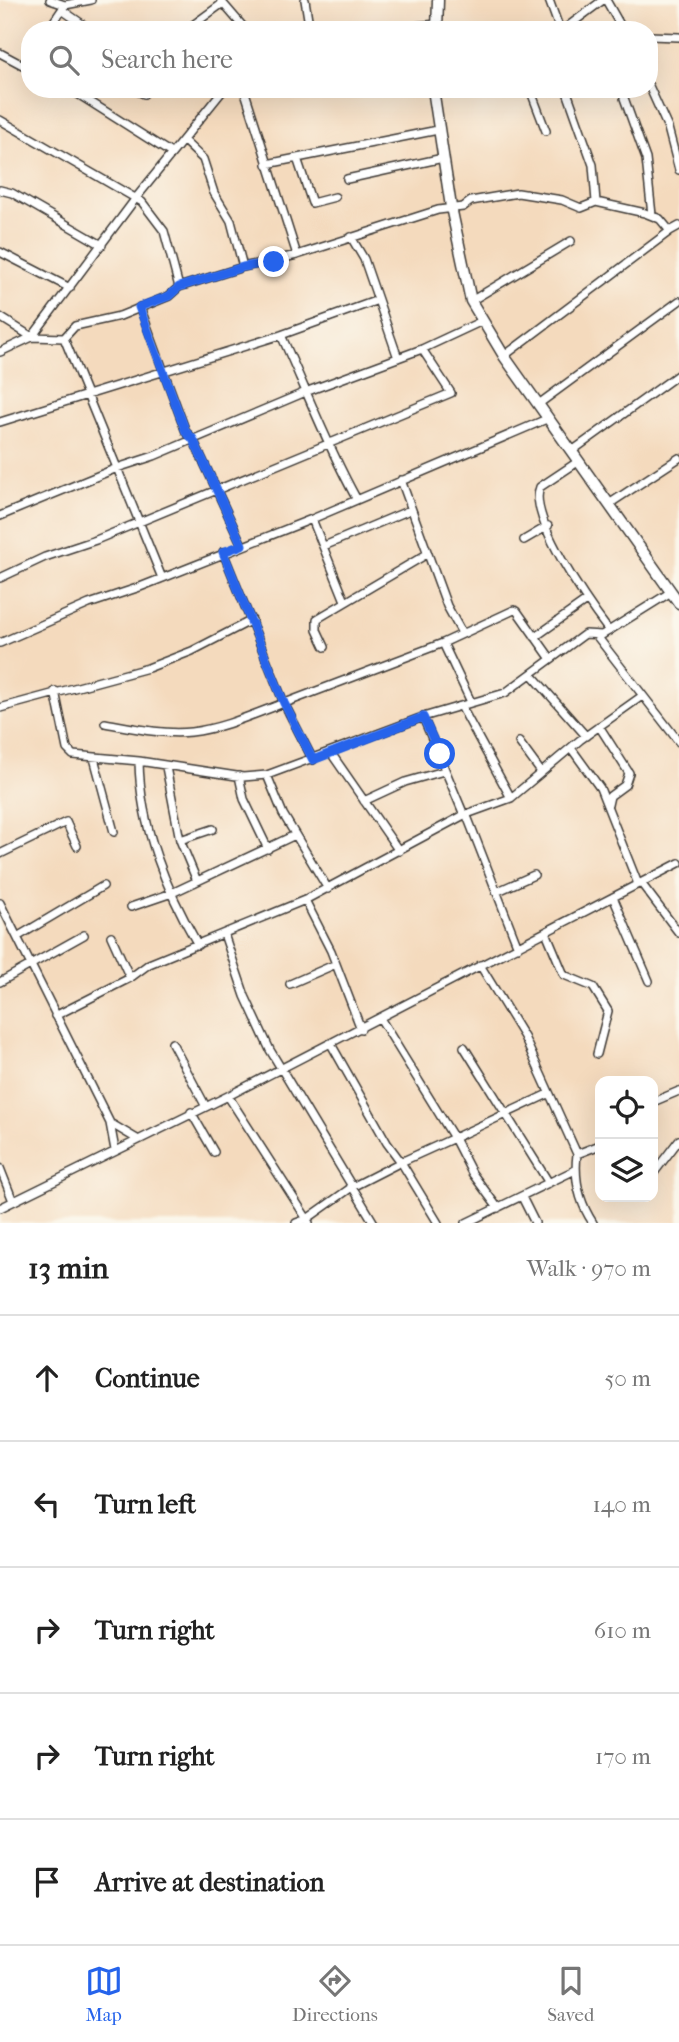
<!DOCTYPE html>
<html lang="en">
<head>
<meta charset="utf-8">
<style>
	:root { --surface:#fff; --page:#f2f2f2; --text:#222; --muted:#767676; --line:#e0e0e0; --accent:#2563eb }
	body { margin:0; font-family:"IM FELL French Canon",serif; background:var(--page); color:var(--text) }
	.controls { position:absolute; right:21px; bottom:21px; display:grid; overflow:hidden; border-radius:14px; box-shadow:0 7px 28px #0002 }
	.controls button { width:63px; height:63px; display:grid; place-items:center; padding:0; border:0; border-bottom:2px solid var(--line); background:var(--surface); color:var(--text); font:35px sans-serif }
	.stop { position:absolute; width:21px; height:21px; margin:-16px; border:5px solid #2563eb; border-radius:50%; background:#fff }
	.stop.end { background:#2563eb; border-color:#fff; box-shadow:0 2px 7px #0008 }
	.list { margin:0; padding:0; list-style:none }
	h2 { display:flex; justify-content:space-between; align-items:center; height:91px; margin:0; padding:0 28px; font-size:30px }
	h2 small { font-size:23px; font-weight:400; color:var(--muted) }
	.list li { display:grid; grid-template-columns:46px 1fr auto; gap:21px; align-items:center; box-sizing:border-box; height:126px; padding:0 28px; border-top:2px solid var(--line) }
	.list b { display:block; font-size:26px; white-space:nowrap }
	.list em { font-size:23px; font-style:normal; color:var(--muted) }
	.icon { flex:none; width:38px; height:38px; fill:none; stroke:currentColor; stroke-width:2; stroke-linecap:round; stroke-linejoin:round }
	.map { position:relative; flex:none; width:679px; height:1223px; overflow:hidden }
	.search { position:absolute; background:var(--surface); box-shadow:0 7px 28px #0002; left:21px; right:21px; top:21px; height:77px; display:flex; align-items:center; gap:18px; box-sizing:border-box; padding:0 24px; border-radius:28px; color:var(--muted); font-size:26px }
	.sheet { height:721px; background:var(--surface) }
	nav { display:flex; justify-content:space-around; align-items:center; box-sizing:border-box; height:98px; border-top:2px solid var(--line); background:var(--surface); font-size:19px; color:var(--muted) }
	nav a { display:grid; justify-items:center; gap:4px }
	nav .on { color:var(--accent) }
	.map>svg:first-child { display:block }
</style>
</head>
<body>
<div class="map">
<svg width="679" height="1223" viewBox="0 0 679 1223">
	<rect width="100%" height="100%" fill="#fbf7ec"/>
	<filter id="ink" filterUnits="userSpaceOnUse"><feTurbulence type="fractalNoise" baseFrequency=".0143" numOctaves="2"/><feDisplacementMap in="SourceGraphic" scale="14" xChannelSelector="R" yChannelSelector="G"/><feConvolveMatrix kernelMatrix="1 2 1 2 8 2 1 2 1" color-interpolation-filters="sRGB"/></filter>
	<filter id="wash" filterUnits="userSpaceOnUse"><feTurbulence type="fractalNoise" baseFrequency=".00686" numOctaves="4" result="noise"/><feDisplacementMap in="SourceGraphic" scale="28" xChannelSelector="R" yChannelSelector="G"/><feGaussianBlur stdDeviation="1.57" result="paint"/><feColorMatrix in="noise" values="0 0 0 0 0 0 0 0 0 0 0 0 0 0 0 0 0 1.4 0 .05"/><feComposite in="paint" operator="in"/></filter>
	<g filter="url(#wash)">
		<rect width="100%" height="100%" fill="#f4dabd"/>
	</g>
	<g filter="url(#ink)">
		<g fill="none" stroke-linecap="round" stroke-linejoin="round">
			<defs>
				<path id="street" d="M50 0 65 5
					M305 0 309 25
					M549 0 560 30
					M606 0 623 30
					M221 1 246 30
					M62 10 91 30
					M48 30 65 5 91 0
					M186 30 223 3
					M289 30 309 25 321 30
					M372 30 438 24
					M563 30 603 0
					M649 36 679 37
					M0 53 30 69
					M649 86 668 128 679 170
					M70 89 171 153
					M133 89 144 94
					M244 89 297 255
					M530 89 546 131
					M566 89 593 165 596 202
					M433 94 451 89
					M85 98 98 89
					M624 98 646 159 652 215
					M0 120 142 202 164 231 179 287
					M183 140 203 159 214 193 231 221 243 267
					M297 158 312 203 335 197
					M267 164 438 130
					M347 179 443 158
					M0 190 12 193 102 245
					M351 237 364 259 398 358
					M0 252 70 288
					M471 301 571 241
					M140 307 186 432 193 439 242 545
					M0 317 32 337 136 198 224 89
					M281 335C306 389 327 446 356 498
					M64 338 75 326 120 316 169 296 179 287 243 267 297 255 438 210 463 207 471 201 518 193 562 200 581 208 596 202 645 213 660 219 670 231 679 226
					M64 338 162 578
					M0 352 32 337 64 338
					M504 356 670 231
					M540 403 679 301
					M0 422 281 335 378 300
					M572 451 679 374
					M579 461 540 487C527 517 590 606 609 631
					M401 480 447 606 462 633
					M609 504 679 458
					M0 516 117 468 154 456 308 391 422 349 482 321
					M312 519 345 601
					M524 540 548 526
					M324 546 410 510
					M223 552 284 703 313 760
					M0 578 45 557 96 540 451 393 422 349
					M596 635 679 742
					M535 637 586 601
					M0 643 89 604 140 587 312 519 549 418
					M443 643 471 702
					M325 647 317 630V619L427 554
					M532 675 586 736
					M55 691 67 749 73 755 139 761 243 777 267 775 423 717 505 693 585 634 602 635 671 592
					M285 703 443 643 514 610 517 611 551 659
					M461 706 511 798
					M0 708 148 668 192 651 252 620
					M423 717 464 815
					M105 723C133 728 163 735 191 732 224 728 254 714 284 703
					M599 726 629 773 625 785 610 796 608 805
					M519 742 541 772
					M571 748 600 788 638 884
					M331 753 399 851
					M94 758 114 832
					M139 761C140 827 166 889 198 945
					M166 767 180 840 197 881
					M267 775 283 814 328 889
					M239 776 244 799 268 849
					M364 801 405 782 444 771
					M467 816 518 947
					M180 840 213 829
					M0 854 66 822 77 846
					M641 883 679 933
					M496 892 534 875
					M613 897 649 981
					M305 900 331 951 361 1029
					M0 903 110 1123 115 1150
					M131 907 172 893 295 835
					M546 932 564 975 593 987 608 1011 597 1054
					M224 934 245 996 270 1050 374 1223
					M111 936 130 978
					M17 937 103 886
					M480 965 524 1037 577 1154C574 1179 579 1202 593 1223
					M0 982 84 935
					M290 984 336 964
					M55 1016 130 978 149 964 305 900 464 815 511 798 580 740 642 696
					M380 1018 454 1138 548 1094
					M172 1043 205 1105
					M331 1044 387 1143 401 1162 454 1138 472 1173 498 1208
					M464 1047 549 1183
					M228 1096 307 1219 296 1223
					M653 1102 679 1091
					M191 1112 214 1152
					M110 1123 137 1139
					M577 1154 600 1145
					M0 1168 13 1201
					M653 1174 679 1140
					M522 1197 535 1223
					M0 1208 228 1096 679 863
					M309 1223 307 1219 352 1187 401 1162 438 1223
					M466 1223 575 1170"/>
				<path id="secondary" d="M437 30 438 0
					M433 89 451 207 471 301 504 356 679 603"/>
			</defs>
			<use href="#street" stroke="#3c3834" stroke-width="10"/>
			<use href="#secondary" stroke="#3c3834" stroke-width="13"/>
			<use href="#street" stroke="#fff" stroke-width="7"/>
			<use href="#secondary" stroke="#fff" stroke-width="10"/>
		</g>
	</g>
	<g fill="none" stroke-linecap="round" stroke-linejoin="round" filter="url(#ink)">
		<path stroke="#2563eb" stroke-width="9" d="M274 262 243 267 179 287 169 296 139 307 186 432 193 439 242 545 223 552 284 703 313 760 423 717 440 754"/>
	</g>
</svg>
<div class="controls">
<button><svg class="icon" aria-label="locate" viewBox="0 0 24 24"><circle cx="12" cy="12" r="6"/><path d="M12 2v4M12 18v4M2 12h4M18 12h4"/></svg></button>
<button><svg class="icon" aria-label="layers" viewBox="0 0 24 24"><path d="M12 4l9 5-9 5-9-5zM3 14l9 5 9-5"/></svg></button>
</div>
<div class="stop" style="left:440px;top:754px"></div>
<div class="stop end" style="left:274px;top:262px"></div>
<div class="search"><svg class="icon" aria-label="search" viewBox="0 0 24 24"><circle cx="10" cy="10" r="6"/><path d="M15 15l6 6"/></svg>Search here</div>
</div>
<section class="sheet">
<h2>13 min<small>Walk · 970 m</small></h2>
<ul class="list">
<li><svg class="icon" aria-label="ahead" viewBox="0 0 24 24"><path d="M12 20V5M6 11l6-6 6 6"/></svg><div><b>Continue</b></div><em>50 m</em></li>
<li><svg class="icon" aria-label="left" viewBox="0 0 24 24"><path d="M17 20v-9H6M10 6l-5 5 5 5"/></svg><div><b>Turn left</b></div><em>140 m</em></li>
<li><svg class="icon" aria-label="right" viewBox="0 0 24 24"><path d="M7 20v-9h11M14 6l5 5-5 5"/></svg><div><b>Turn right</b></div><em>610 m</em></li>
<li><svg class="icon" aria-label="right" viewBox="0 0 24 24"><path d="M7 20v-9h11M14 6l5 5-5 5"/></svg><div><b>Turn right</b></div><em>170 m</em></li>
<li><svg class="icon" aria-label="arrive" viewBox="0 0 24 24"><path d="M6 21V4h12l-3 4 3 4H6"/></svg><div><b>Arrive at destination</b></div></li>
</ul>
</section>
<nav>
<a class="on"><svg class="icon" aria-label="map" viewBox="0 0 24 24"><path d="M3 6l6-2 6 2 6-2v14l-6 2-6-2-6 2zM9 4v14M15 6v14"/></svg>Map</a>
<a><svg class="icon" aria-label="directions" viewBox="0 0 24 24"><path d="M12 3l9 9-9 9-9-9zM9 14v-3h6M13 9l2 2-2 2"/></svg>Directions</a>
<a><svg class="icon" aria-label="saved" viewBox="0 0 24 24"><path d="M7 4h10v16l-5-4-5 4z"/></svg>Saved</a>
</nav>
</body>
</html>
